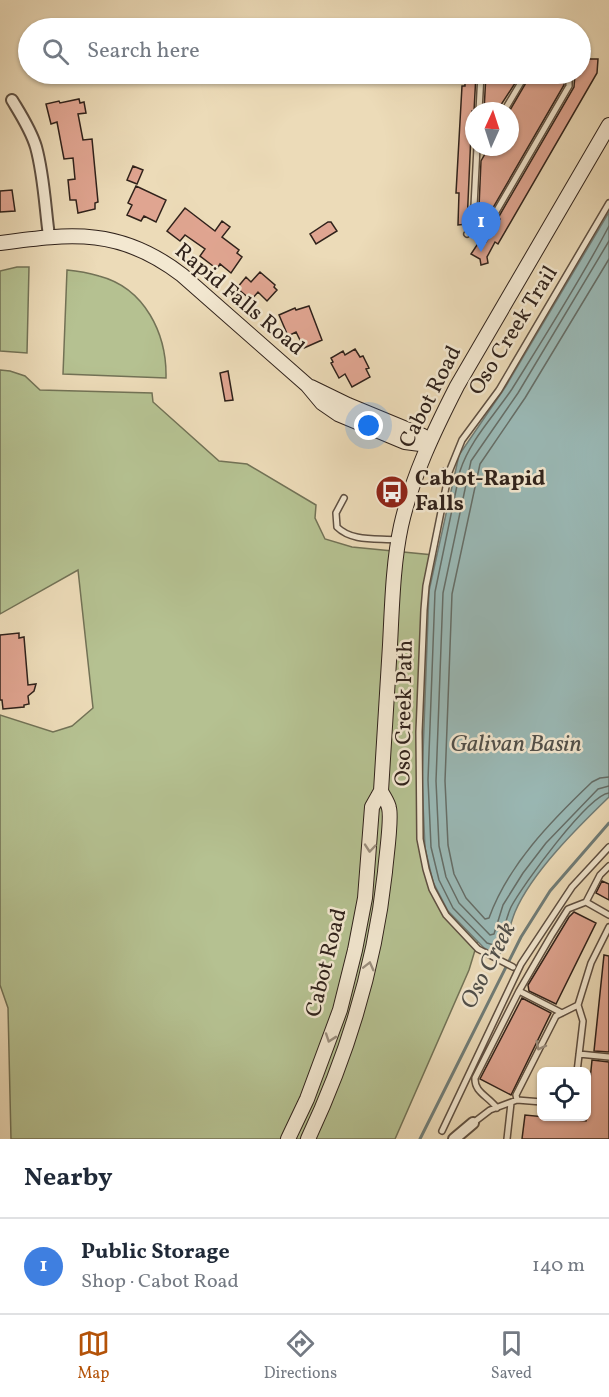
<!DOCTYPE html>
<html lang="en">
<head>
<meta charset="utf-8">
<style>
	:root { --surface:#fff; --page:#f2f2f3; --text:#1f2937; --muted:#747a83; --line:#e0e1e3; --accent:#b45309 }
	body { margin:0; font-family:Vollkorn,serif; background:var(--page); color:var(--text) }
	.controls { position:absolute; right:18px; bottom:18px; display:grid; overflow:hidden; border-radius:9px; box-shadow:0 2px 4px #0004 }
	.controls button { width:54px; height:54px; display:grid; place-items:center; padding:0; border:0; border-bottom:2px solid var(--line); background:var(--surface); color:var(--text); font:30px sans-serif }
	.compass { position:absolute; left:465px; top:102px; width:54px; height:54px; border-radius:50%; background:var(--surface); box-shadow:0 2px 4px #0004; rotate:3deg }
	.you { position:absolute; left:369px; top:426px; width:21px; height:21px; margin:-15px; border:4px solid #fff; border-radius:50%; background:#1a73e8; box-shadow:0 0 0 9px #1a73e833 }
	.badge { display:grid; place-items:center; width:39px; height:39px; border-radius:50%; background:var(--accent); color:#fff; font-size:20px; font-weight:700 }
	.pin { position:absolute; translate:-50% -50px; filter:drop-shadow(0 2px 3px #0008) }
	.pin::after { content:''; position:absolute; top:32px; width:21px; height:18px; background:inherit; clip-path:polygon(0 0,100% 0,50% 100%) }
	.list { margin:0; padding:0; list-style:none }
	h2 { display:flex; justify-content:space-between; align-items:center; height:78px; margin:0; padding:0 24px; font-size:26px }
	h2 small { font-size:20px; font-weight:400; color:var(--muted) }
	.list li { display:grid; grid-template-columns:39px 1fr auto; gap:18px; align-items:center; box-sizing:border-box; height:96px; padding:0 24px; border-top:2px solid var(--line) }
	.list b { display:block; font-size:22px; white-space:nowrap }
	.list p { margin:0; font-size:20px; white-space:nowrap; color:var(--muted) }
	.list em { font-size:20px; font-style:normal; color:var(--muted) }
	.icon { flex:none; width:33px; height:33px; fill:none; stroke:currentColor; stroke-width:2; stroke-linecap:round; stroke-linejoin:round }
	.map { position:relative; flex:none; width:609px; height:1139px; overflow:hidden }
	.search { position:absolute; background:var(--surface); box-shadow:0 2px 4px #0004; left:18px; right:18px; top:18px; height:66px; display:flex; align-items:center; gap:15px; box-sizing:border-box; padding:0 21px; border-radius:33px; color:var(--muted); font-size:22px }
	.sheet { height:174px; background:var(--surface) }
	nav { display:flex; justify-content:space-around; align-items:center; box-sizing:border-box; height:84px; border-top:2px solid var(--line); background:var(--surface); font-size:16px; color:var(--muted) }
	nav a { display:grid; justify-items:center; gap:3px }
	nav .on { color:var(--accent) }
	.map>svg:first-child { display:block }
</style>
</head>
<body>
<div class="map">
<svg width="609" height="1139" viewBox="0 0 609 1139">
	<rect width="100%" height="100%" fill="#ecdbb8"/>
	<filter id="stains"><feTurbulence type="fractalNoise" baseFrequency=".00333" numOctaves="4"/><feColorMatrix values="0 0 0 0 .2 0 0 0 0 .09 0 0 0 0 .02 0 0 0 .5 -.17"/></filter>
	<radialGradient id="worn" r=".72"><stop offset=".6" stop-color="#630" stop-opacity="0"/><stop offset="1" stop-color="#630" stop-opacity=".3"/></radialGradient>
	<path fill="#b5c191" stroke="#727256" stroke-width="1.5" d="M17 267H29L27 353 0 351V271Z
		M67 270C78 271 89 273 99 276 145 288 167 334 166 378L63 374Z
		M0 370 10 371 25 376 40 390 152 393 153 402 219 461 247 464 316 505 315 518 325 539 352 547 454 557 489 904 469 970 395 1139H11L8 1008 0 985V715L53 732 72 726 93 708 78 570 0 614Z"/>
	<path fill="#9ab9b6" stroke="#707d78" stroke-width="1.5" d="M609 212V797C578 827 532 872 515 912 509 927 507 942 499 956L484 948 448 911 433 882 425 848 422 780 429 591 459 455 506 386Z"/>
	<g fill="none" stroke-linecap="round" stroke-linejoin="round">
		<path stroke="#656e68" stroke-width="1.5" d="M609 226C580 281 545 336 512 389 494 416 470 440 460 471L435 592 428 780 431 847 439 880 453 908 487 943 497 946C504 934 505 920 511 907 522 886 588 795 609 793
			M609 241 518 393 471 461 443 593 436 781 439 846 446 877 459 903 490 935 494 934 503 905 523 873 546 843 598 789 609 786
			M609 259 525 398 480 464 452 594 445 781 448 845 454 874 466 898 485 919 489 918C508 865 551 821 592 782L600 778 609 777"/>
		<path stroke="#707d78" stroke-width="3" d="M420 1139 521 937 550 891 609 823"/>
	</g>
	<path fill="#e0a591" stroke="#30221b" stroke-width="1.5" d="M580 49 590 50 589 59H598L597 73 498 244 495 242 487 257 488 263 481 265 480 259 471 254 479 242 481 240 486 242 500 219 498 218 574 87 575 74H580Z
		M465 74H476L474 111H472L467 224 458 225 459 193H456L462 86H465Z
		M486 74H521L497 111H484Z
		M531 74 541 77 543 74 551 78 553 74 564 81V85L490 213 479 207 481 161 489 147H510V110Z
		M79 99 80 103 84 102 86 113 78 114 83 140 92 139 98 202 95 203V209L78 213 76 200H70L68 180 75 179 73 158 64 159 57 122 51 124 46 104 59 101 60 103Z
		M133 166 143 170 137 184 127 180Z
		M136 186 166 200 156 222 144 216 141 221 127 215 132 205 128 203Z
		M12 190 15 211 0 212V191Z
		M185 208 215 231 222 221 230 227 222 237 239 250 237 253 242 257 231 273 220 264 217 269 200 256 205 249 185 235 180 241 167 231Z
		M328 222H331L337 231 316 244 310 234Z
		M260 272 275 285 274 287 277 290 267 301 258 292 251 300 237 288 246 277 251 282Z
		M309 306 322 340 304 348 296 332 288 336 279 315 295 308 296 310Z
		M355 349 360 357 363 356 369 368 366 369 370 377 352 387 345 374 339 378 331 363 333 362 331 358 343 351 345 355Z
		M228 371 233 400 225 401 220 373Z
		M19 633V638L24 637 28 685 36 684 34 691 28 696 29 704 24 705V707L3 709 2 700H0V635Z
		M602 881 609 884V900L596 893Z
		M574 912 596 923 556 1004 529 991 528 985 569 917Z
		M604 955 609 956V1052L594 1051Z
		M522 998 551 1013 511 1095 480 1079Z
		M592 1060 609 1062V1139H522L525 1115 586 1121Z"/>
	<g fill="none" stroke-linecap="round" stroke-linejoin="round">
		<defs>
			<path id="lane" d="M479 111 481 74
				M504 111 526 74
				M473 226 477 147
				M467 234 473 226 493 217 569 86V74
				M445 471 449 472 462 440 499 390 609 203
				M449 472 426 586 424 610 419 732 420 839 426 869 432 889 446 915 478 949 513 967
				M344 498 336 513 337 527C352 542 377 538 397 540
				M609 866 600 875 586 902 609 915
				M519 991 562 1013
				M579 1054 609 1057
				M577 1072 583 1021 578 1005 591 963 609 927
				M517 1100 516 1095 556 1016 578 1005
				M497 1108C488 1096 474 1092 475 1078L519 991 551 936 568 909 586 902
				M473 1123 490 1110 517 1100 542 1102
				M442 1131 521 964 572 887 609 847
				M507 1139 511 1103"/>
			<path id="street" d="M12 100C21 115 31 130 36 147 44 176 45 207 49 236
				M454 1139 473 1123"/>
			<path id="secondary" d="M0 243C73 233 121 228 182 275L307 385 322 403 338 414 405 442 428 445
				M311 387 348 405 423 436 428 445
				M288 1139 307 1099 340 1010 355 950 365 898 372 807 381 791C384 743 387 694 390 645 392 607 393 563 401 526 412 477 434 431 457 386L609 125
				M308 1139C348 1054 375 965 385 872 386 858 392 819 389 808 388 802 383 796 381 791"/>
		</defs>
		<use href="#lane" stroke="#5f5042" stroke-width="8"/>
		<use href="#street" stroke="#5f5042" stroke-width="14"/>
		<use href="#secondary" stroke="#30221b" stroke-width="16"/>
		<use href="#lane" stroke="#f3e8d1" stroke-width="5"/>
		<use href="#street" stroke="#f3e8d1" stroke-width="10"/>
		<use href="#secondary" stroke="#f3e8d1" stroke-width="14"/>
	</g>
	<defs><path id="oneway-chevron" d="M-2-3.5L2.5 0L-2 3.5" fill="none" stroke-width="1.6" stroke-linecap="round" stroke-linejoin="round" transform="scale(1.5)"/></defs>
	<g stroke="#9b8f7f">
		<use href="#oneway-chevron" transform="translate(370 848) rotate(95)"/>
		<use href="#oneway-chevron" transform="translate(369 966) rotate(-76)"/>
		<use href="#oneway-chevron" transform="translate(330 1038) rotate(109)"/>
		<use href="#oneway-chevron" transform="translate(540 1046) rotate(117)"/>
	</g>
	<defs>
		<symbol id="bus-disc" viewBox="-11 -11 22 22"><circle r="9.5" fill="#8f2418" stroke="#f3e8d1"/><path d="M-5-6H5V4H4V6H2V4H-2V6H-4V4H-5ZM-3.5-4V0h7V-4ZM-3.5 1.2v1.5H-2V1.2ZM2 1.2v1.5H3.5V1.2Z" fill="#fff"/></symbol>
	</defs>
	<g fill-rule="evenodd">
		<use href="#bus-disc" x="373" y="473" width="38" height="38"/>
	</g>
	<g text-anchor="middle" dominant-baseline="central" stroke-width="5" stroke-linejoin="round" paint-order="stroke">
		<g font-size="22" fill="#30221b" stroke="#f3e8d1">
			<text transform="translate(239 300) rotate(40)">Rapid Falls Road</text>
			<text transform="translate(514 331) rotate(-58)">Oso Creek Trail</text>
			<text transform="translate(431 397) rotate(-63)">Cabot Road</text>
			<text transform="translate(405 713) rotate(-89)">Oso Creek Path</text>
			<text transform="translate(327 963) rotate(-76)">Cabot Road</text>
		</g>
		<g font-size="22" font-weight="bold" fill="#30221b" stroke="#f3e8d1" text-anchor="start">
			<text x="415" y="479">Cabot-Rapid<tspan x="415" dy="25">Falls</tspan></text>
		</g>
		<g font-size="24" font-style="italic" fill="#504f4a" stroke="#f3e8d1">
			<text x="516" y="745">Galivan Basin</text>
			<text transform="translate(489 966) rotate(-63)">Oso Creek</text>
		</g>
	</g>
	<rect width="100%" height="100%" filter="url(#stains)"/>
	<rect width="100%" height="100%" fill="url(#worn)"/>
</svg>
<div class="controls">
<button><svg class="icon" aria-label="locate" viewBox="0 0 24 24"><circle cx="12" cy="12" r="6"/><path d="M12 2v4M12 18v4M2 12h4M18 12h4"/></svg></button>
</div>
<svg class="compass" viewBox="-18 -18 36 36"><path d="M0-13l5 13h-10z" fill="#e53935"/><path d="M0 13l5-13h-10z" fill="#747a83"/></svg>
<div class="you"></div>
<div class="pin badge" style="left:481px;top:252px;background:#3f7fe0">1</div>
<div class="search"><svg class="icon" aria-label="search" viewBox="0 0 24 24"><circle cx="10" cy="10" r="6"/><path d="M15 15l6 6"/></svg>Search here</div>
</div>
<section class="sheet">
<h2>Nearby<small></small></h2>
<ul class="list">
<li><span class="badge" style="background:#3f7fe0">1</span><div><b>Public Storage</b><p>Shop · Cabot Road</p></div><em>140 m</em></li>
</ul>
</section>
<nav>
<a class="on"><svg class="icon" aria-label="map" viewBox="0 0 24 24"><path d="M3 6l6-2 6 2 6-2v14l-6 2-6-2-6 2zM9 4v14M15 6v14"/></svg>Map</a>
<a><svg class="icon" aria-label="directions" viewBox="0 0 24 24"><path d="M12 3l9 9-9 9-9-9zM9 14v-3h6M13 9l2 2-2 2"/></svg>Directions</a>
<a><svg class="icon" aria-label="saved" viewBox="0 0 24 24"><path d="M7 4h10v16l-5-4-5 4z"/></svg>Saved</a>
</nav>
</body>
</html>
